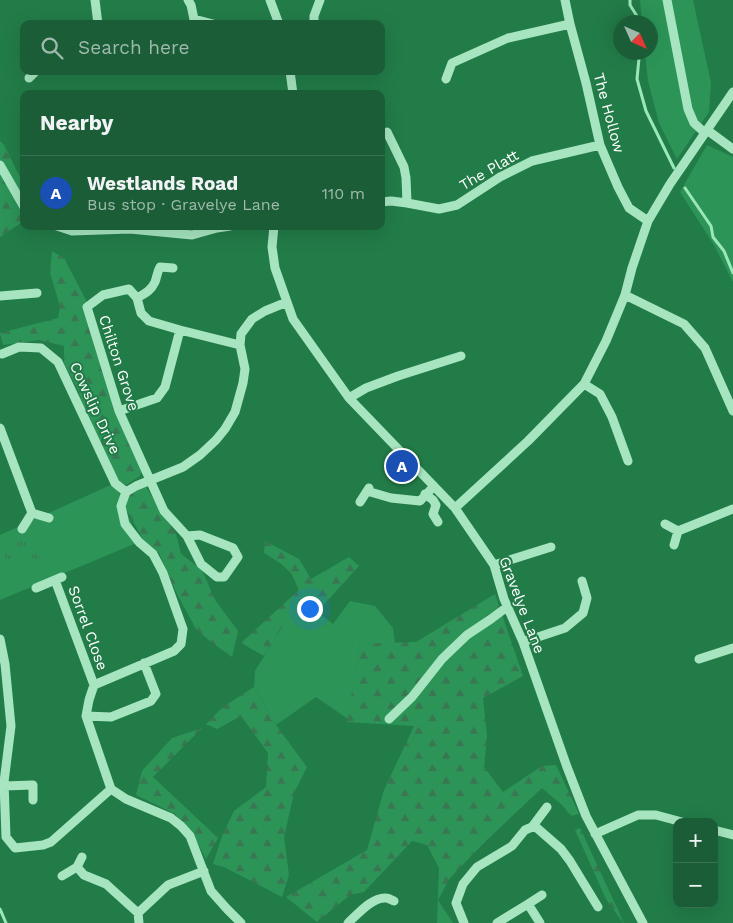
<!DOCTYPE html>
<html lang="en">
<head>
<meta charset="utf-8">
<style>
	:root { --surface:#1a5d36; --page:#276642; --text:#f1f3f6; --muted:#9fbaad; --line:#387251; --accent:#f1b4d0 }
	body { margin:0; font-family:"Work Sans",sans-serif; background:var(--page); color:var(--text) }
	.controls { position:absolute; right:15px; bottom:15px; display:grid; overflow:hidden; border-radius:10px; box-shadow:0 5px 20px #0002 }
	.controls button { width:45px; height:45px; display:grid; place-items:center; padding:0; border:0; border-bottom:1px solid var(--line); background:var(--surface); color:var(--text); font:25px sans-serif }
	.compass { position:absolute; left:613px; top:15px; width:45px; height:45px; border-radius:50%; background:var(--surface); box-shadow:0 5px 20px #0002; rotate:135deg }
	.you { position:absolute; left:309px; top:608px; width:18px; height:18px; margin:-12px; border:4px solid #fff; border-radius:50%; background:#1a73e8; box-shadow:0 0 0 8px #1a73e833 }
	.badge { display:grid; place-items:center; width:32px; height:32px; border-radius:50%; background:var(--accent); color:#fff; font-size:16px; font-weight:700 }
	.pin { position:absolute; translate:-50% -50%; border:2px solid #fff; box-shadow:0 1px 5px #0006 }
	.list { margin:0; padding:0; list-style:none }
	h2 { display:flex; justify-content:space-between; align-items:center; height:65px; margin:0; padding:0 20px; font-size:21px }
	h2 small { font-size:16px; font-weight:400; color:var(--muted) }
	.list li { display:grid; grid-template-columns:32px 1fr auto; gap:15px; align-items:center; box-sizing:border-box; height:75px; padding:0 20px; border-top:1px solid var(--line) }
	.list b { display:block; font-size:19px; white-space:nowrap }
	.list p { margin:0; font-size:16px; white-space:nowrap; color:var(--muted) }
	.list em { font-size:16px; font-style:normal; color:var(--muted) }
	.icon { flex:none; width:28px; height:28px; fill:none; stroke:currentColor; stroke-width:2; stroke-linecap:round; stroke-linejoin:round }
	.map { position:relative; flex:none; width:733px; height:923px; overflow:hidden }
	.search { position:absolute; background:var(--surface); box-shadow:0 5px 20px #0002; left:20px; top:20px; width:365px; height:55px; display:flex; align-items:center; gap:12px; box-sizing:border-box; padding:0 18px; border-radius:10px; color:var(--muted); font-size:19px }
	.panel { position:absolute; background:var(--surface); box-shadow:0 5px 20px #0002; left:20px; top:90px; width:365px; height:140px; border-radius:10px }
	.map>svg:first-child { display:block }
</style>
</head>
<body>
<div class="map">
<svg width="733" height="923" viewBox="0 0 733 923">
	<defs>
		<pattern id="forest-firs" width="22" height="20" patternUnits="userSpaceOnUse" patternTransform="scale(1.25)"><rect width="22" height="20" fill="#2c9457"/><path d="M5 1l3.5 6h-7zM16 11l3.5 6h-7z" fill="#397753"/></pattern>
		<pattern id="park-tufts" width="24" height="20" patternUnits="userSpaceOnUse" patternTransform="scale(1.25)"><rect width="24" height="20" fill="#2c9457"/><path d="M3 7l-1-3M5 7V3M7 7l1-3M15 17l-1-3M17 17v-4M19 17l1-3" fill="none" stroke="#397753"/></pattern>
	</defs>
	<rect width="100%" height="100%" fill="#227c48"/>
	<path fill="#2c9457" d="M640 0H693L711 83 709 112 677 159 659 123 648 81 645 53 650 52V22H642Z
		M707 145 733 157V282L714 245 680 192Z
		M115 483 139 542 0 600V535Z
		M350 601 375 606 393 628 395 643 360 644 348 719 316 697 276 725 254 687 255 671 285 622 307 604 333 624Z"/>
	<path fill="url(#forest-firs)" d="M0 141 4 145 24 185V221L0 237Z
		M52 251 64 258 86 300 92 339 110 395 129 444 142 471 140 476 126 485 117 479 94 436 78 390 64 363V346L39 340 3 345 0 333 58 318 60 306 50 273Z
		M146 487 165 517 176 534 181 554 202 570 215 600 238 631 232 657 211 642 196 629 177 594 159 553 143 539 124 506 128 494Z
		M265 541 299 559 311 579 349 557 359 566 317 612 307 605 285 622 264 656 241 643 299 590 291 573 280 563 264 553Z
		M495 594 523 676 483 698 487 736 484 767 503 792 542 766 556 765 579 814 571 816 562 805 542 788 488 839 450 878 438 900 453 923H437L439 868 427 845 412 841 364 892 350 895 317 922 286 897 367 850 384 790 414 726 347 722 360 644 416 642Z
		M254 687 276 725 307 767 294 793 284 837 289 875 282 897 224 867 213 864 222 836 234 811 266 787 268 753 241 716 217 729 206 724 223 707Z
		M202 728 153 777 218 838 206 859 192 833 175 814 136 795 142 771 172 738Z
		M580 828 624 923H623L606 899 575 830Z"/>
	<path fill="url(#park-tufts)" d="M30 532 40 558 10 570 0 544Z"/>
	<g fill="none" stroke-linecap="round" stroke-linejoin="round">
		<path stroke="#9ae7b8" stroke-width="3" d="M630 0V5L640 21 639 22
			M638 52 639 58 637 79 646 111 674 168
			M685 188 711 226 713 237 724 251 733 273
			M0 909 6 923"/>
		<path stroke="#a6e5c0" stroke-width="9" d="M95 0 98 24
			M188 0 191 5 195 24
			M270 0 279 24
			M565 0 570 24 586 83 600 145 618 187 629 208 648 221
			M667 0 688 109 694 123 705 133
			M194 19 213 24
			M314 24V16L320 0
			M290 71 293 94
			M29 78 36 71
			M446 79 452 63 508 38 570 24
			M707 130 733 149
			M387 132 404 167 406 178 407 203
			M0 165 24 207
			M381 202 391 201 407 203 439 209 457 205 500 177 532 161 600 145
			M57 226 72 231 130 229 192 235 217 228 230 226
			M274 226 272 247 275 268 293 319 349 398 455 508 494 565 504 599 523 642 567 767 586 816 643 923
			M625 295 684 324 705 348 733 411
			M0 296 37 293
			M137 298C144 294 151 291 155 282 157 277 157 272 160 267L173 268
			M2 354 19 347 41 348 58 362 115 483 126 492
			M584 384 600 394 612 417 628 461
			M349 398 366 388 398 376 461 356
			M119 411 157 398 165 387 180 330
			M0 428 32 513
			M367 491 391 498 420 501 434 486
			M425 494 433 500 436 505 433 514 438 522
			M360 502 369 488
			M455 508 528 441 584 384 606 341 625 295 632 268 648 221 670 184 733 92
			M665 524 678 531 674 545
			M22 529 32 513 49 518
			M678 531 733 509
			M187 536 201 564 217 577H224L238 557 233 548 200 535 187 536 164 511 119 411 87 307 103 295 129 289 137 298 141 313 149 321 180 330 240 345
			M494 565 551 547
			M55 580 94 685
			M36 588 62 577
			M0 639 5 664 11 726 4 782 6 837 15 848 43 845 51 842 111 789
			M523 642 565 628 583 613 587 598 582 581
			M699 659 733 648
			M86 716 111 717 151 701 156 694 144 663
			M389 719 412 697 442 659 467 635 491 619 507 607
			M4 786 33 785V800
			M532 827 537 828 561 849 570 861 598 907
			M714 830 733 835
			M595 834 638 815H656L682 822
			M77 867 84 875 106 884 138 913
			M62 876 77 867 82 857
			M139 923 138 913 168 885 204 871
			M241 923 227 909 211 891 190 836 181 826 171 818 126 799 111 789 86 716 89 700 94 685 174 651 181 644 183 629 163 573 153 554 139 542 125 524 121 506 126 492 136 486 183 467 200 455 216 440 225 429 235 412 243 383 245 369 240 345 241 334 252 319 265 311 287 302
			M348 923C358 914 372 897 386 898 388 898 392 900 394 901
			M464 923 456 903 463 884 477 867 512 846 525 830 532 827 547 807
			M497 923 528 904
			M540 923 528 904 542 895"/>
	</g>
	<g text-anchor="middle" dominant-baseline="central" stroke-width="4" stroke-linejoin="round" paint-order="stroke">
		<g font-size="15" fill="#fff" stroke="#227c48">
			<text transform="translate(609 113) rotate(75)">The Hollow</text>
			<text transform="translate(489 170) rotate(-30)">The Platt</text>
			<text transform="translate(119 363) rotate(72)">Chilton Grove</text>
			<text transform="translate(95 408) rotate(65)">Cowslip Drive</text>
			<text transform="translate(522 605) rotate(69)">Gravelye Lane</text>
			<text transform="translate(88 628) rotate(70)">Sorrel Close</text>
		</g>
	</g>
</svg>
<div class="controls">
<button>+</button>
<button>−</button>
</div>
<svg class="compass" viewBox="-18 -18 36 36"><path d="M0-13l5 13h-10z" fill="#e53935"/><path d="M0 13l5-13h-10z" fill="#9fbaad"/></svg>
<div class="you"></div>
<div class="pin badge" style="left:402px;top:466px;background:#1a4fb4">A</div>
<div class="search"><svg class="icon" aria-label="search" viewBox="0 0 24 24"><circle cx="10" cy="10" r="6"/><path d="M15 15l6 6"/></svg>Search here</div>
<section class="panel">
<h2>Nearby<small></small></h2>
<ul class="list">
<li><span class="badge" style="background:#1a4fb4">A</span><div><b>Westlands Road</b><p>Bus stop · Gravelye Lane</p></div><em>110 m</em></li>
</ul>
</section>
</div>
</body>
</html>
